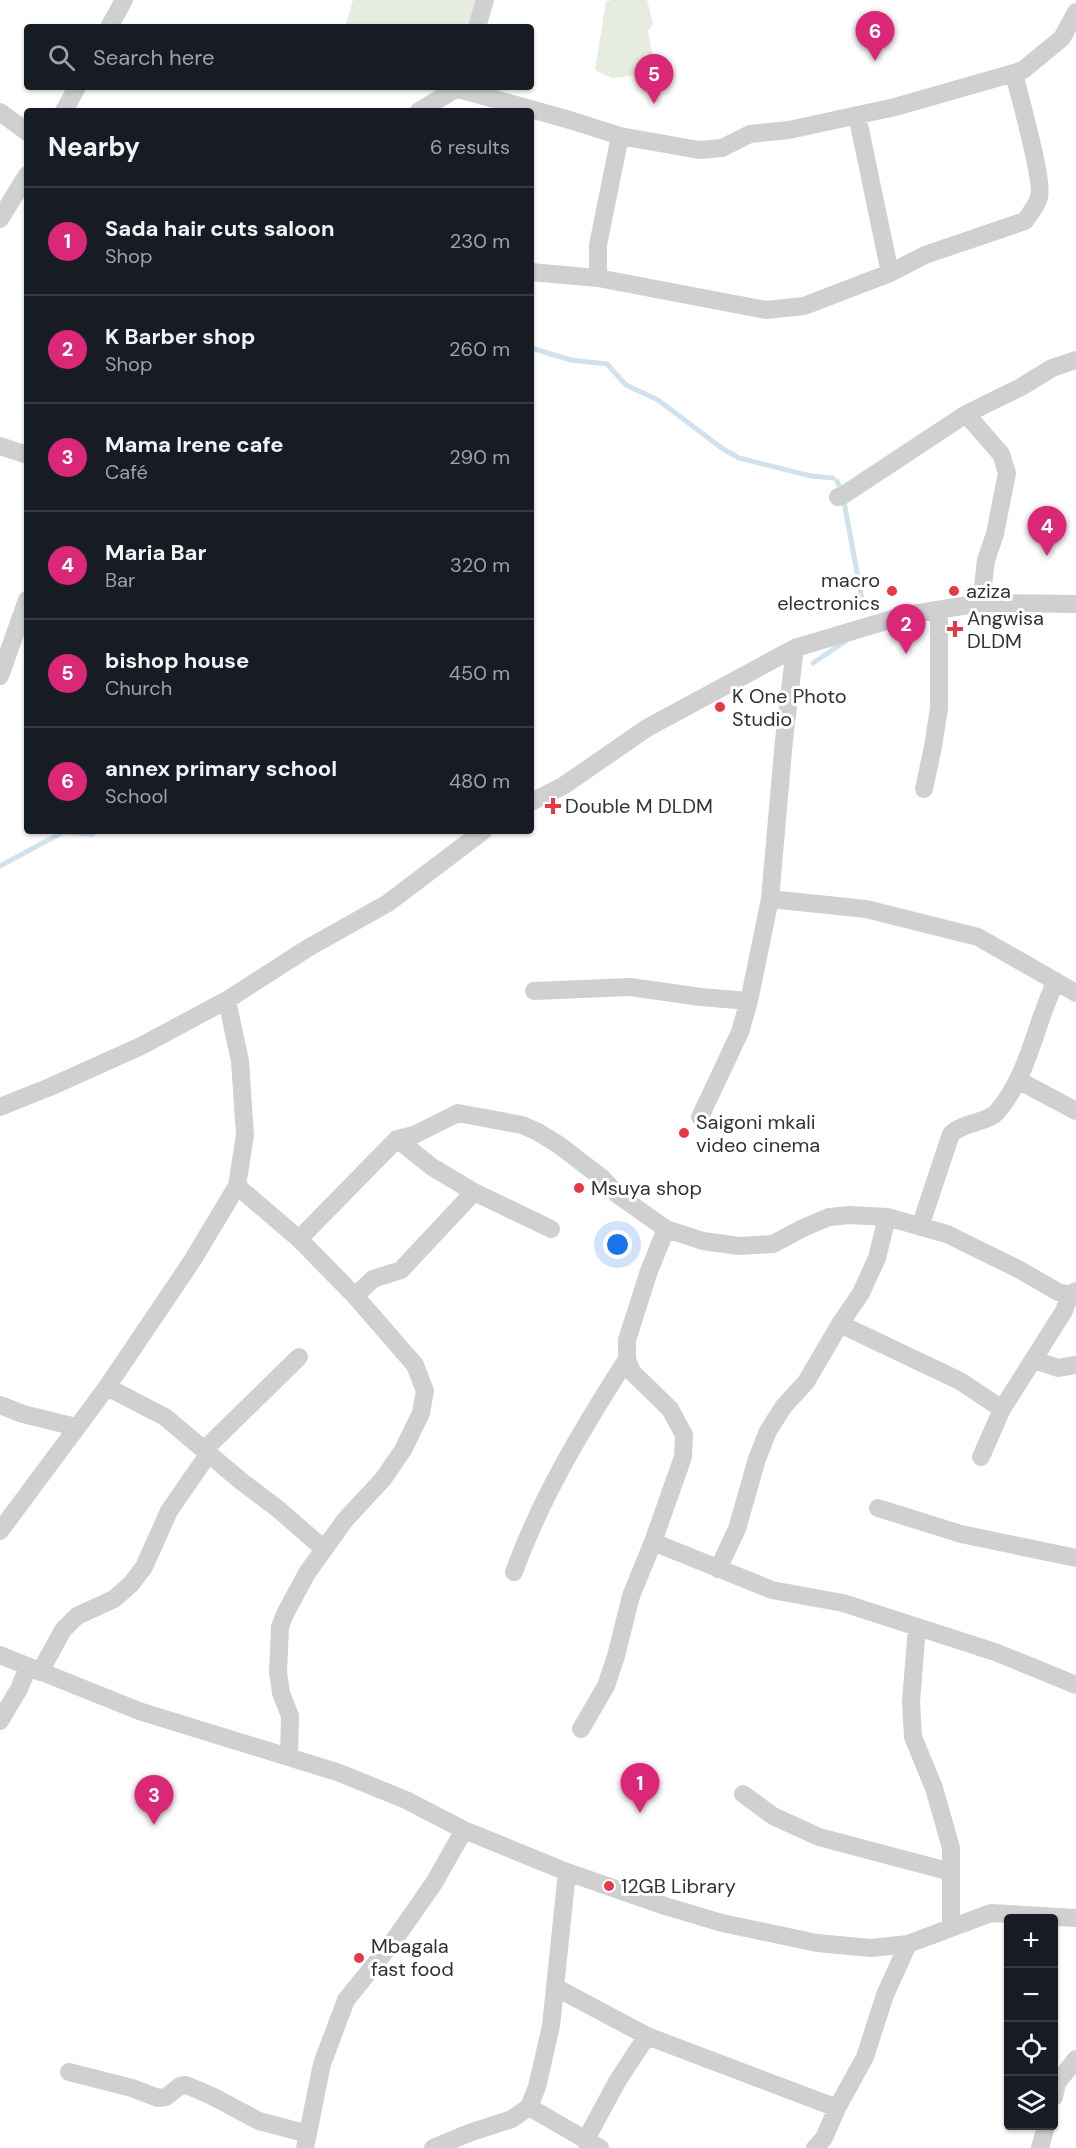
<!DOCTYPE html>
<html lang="en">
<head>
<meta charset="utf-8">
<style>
	:root { --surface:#171b24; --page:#242831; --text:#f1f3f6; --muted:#9ea1a6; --line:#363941; --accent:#db2777 }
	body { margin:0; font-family:"DM Sans",sans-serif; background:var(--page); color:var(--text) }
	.controls { position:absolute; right:18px; bottom:18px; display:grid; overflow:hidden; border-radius:6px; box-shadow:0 2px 4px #0004 }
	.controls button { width:54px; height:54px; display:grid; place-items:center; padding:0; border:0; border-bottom:2px solid var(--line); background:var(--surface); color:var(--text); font:30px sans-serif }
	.you { position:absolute; left:618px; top:1245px; width:21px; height:21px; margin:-15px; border:4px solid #fff; border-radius:50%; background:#1a73e8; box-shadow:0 0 0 9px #1a73e833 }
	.badge { display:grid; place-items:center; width:39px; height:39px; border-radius:50%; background:var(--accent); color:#fff; font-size:20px; font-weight:700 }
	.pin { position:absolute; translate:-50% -50px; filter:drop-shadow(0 2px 3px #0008) }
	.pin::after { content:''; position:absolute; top:32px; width:21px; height:18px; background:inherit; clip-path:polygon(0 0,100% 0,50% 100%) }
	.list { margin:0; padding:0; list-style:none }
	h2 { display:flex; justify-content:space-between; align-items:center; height:78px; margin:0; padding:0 24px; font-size:26px }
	h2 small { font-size:20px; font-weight:400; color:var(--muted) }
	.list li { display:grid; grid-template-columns:39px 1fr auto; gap:18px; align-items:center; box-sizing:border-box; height:108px; padding:0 24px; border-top:2px solid var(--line) }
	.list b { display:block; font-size:22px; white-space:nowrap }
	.list p { margin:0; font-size:20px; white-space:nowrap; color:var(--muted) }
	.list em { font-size:20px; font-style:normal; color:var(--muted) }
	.icon { flex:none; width:33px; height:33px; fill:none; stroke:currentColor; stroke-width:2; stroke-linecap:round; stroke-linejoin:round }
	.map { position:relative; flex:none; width:1076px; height:2148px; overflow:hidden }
	.search { position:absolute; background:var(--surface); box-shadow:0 2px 4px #0004; left:24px; top:24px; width:510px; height:66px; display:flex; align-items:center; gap:15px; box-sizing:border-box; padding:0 21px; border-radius:6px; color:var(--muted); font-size:22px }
	.panel { position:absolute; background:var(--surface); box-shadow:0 2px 4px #0004; left:24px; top:108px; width:510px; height:726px; border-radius:6px }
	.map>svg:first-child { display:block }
</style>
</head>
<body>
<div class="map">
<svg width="1076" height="2148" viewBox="0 0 1076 2148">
	<rect width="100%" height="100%" fill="#fff"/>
	<path fill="#e6ecdf" d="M353 0H486L477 27H345Z
		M611 0H647L653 24 648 31 652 52 659 57 661 72 612 78 595 70 606 2Z"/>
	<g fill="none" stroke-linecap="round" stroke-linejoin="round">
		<path stroke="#cfe2ee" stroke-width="5" d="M531 348 571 360 607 364 626 385 658 400 723 449 739 458 811 476 833 478
			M837 481 841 491
			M844 502 862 599
			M813 663 847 640
			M0 866 63 832 91 834 96 831"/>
		<path stroke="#d0d0d0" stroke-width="18" d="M109 27 124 0
			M477 27 485 0
			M458 89 570 120 620 136 699 150 722 148 750 134 789 130 895 107 1014 73 1023 70 1062 38 1076 12
			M64 111 77 87
			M419 111 459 87
			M0 112 27 132
			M857 115 890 273
			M0 219 27 175
			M531 272 598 278 766 310 804 306 890 273 925 255 1025 221C1030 213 1037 206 1039 197 1044 181 1019 95 1014 73
			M598 278V245L620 136
			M966 414 1001 454 1007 473 995 534 986 560 981 603
			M0 446 27 455
			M838 497 842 496 966 414 1021 387 1052 368 1076 360
			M0 676 27 600
			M924 789 933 747 939 708V610
			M531 802 563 786 647 728 795 648 906 615 981 603 1076 604
			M770 899 866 909 978 937 1076 993
			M534 991 630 987 701 997 749 1001 770 899 784 740 795 648
			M1018 1080 1076 1111
			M0 1107 50 1087 141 1046 227 1000 308 948 388 903 483 831
			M700 1117 740 1032 749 1001
			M397 1139 432 1167 474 1192 551 1229
			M237 1186 299 1239 355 1296 415 1365 425 1391 421 1413 403 1450 383 1479 345 1520 307 1573 285 1614 280 1627 278 1672 281 1693 290 1716 289 1756
			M920 1227 951 1134C963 1122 987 1123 997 1112 1029 1075 1035 1024 1056 981
			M299 1239 397 1139 414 1135 458 1113 522 1125 538 1132 559 1145 602 1178 618 1195 666 1229 703 1241 739 1246 773 1244 803 1228 829 1217 849 1215 887 1217 947 1234 1020 1270 1058 1292 1070 1295 1076 1291
			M355 1296 373 1279 401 1270 474 1192
			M840 1324 960 1381 1002 1409
			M1034 1360 1058 1368 1076 1365
			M107 1387 165 1417 241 1481 278 1509 324 1549
			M0 1405 23 1414 76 1427
			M205 1449 299 1357
			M981 1457 1002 1409 1064 1311 1070 1295
			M878 1508 961 1534 1076 1558
			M0 1531 107 1387 192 1261 237 1186 245 1135 240 1061 227 1000
			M653 1542 772 1590 843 1603 995 1652 1076 1685
			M718 1569 737 1529 757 1459 768 1431 784 1406 806 1382 840 1324 861 1293 877 1258 887 1217
			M514 1572C541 1497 584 1426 627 1359
			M917 1627 911 1702 913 1737 934 1788 951 1848V1928
			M0 1655 139 1711 337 1772 406 1800 464 1830 567 1872 665 1906 722 1923 817 1943 871 1948 908 1944 991 1913 1076 1918
			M40 1672 63 1630 77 1616 114 1599 131 1584 144 1567 169 1511 209 1453
			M0 1721 19 1689 28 1667
			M581 1729 606 1686 616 1656 631 1596 653 1542 683 1457 684 1435 670 1409 632 1372 627 1359V1340L649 1271 666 1229
			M743 1794 773 1816 819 1837 951 1872
			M555 1987 647 2036 837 2108
			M69 2072 132 2088 158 2098 166 2097 180 2086 186 2085 212 2096 259 2121 308 2134
			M1054 2097 1057 2083 1076 2059
			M529 2107 600 2148
			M585 2141 618 2080 647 2036
			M305 2148 322 2064 346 2000 392 1943 434 1883 464 1830
			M433 2148 469 2133 512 2119 529 2107 537 2087 551 2026 567 1872
			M815 2148 824 2138 837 2108 865 2057 885 1995 908 1944
			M1040 2148 1046 2126"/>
	</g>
	<g fill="#e63946" stroke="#fff" stroke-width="2">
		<circle cx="892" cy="591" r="6"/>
		<circle cx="954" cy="591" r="6"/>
		<path d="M952 620h6v6h6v6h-6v6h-6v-6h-6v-6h6z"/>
		<circle cx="720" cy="707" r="6"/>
		<path d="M550 797h6v6h6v6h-6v6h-6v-6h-6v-6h6z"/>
		<circle cx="684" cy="1133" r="6"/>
		<circle cx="579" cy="1188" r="6"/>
		<circle cx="609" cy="1886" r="6"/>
		<circle cx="359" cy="1958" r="6"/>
	</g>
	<g text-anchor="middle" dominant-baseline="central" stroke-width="6" stroke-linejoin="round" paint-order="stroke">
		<g font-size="20" fill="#333" stroke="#fff" text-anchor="start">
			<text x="880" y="580" text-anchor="end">macro<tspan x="880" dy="23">electronics</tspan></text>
			<text x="966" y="591">aziza</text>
			<text x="967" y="618">Angwisa<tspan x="967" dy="23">DLDM</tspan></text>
			<text x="732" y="696">K One Photo<tspan x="732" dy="23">Studio</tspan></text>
			<text x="565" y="806">Double M DLDM</text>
			<text x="696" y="1122">Saigoni mkali<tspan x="696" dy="23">video cinema</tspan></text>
			<text x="591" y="1188">Msuya shop</text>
			<text x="621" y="1886">12GB Library</text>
			<text x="371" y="1946">Mbagala<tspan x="371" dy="23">fast food</tspan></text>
		</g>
	</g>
</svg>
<div class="controls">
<button>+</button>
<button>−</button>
<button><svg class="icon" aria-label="locate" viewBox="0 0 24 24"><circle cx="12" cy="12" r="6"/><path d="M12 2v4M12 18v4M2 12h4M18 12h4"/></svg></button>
<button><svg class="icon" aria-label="layers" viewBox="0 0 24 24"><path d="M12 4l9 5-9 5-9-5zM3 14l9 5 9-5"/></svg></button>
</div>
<div class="you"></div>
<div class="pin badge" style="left:640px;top:1813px">1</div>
<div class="pin badge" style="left:906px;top:654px">2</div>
<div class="pin badge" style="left:154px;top:1825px">3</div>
<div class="pin badge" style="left:1047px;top:556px">4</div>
<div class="pin badge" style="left:654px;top:104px">5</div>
<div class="pin badge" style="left:875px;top:61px">6</div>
<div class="search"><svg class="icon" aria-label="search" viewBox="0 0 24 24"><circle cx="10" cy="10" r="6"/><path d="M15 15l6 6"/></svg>Search here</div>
<section class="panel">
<h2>Nearby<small>6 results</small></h2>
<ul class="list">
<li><span class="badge">1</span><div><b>Sada hair cuts saloon</b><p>Shop</p></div><em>230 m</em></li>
<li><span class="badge">2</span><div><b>K Barber shop</b><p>Shop</p></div><em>260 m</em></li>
<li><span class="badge">3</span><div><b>Mama Irene cafe</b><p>Café</p></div><em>290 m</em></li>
<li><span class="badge">4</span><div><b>Maria Bar</b><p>Bar</p></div><em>320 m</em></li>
<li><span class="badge">5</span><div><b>bishop house</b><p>Church</p></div><em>450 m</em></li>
<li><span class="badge">6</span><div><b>annex primary school</b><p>School</p></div><em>480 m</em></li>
</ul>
</section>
</div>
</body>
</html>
